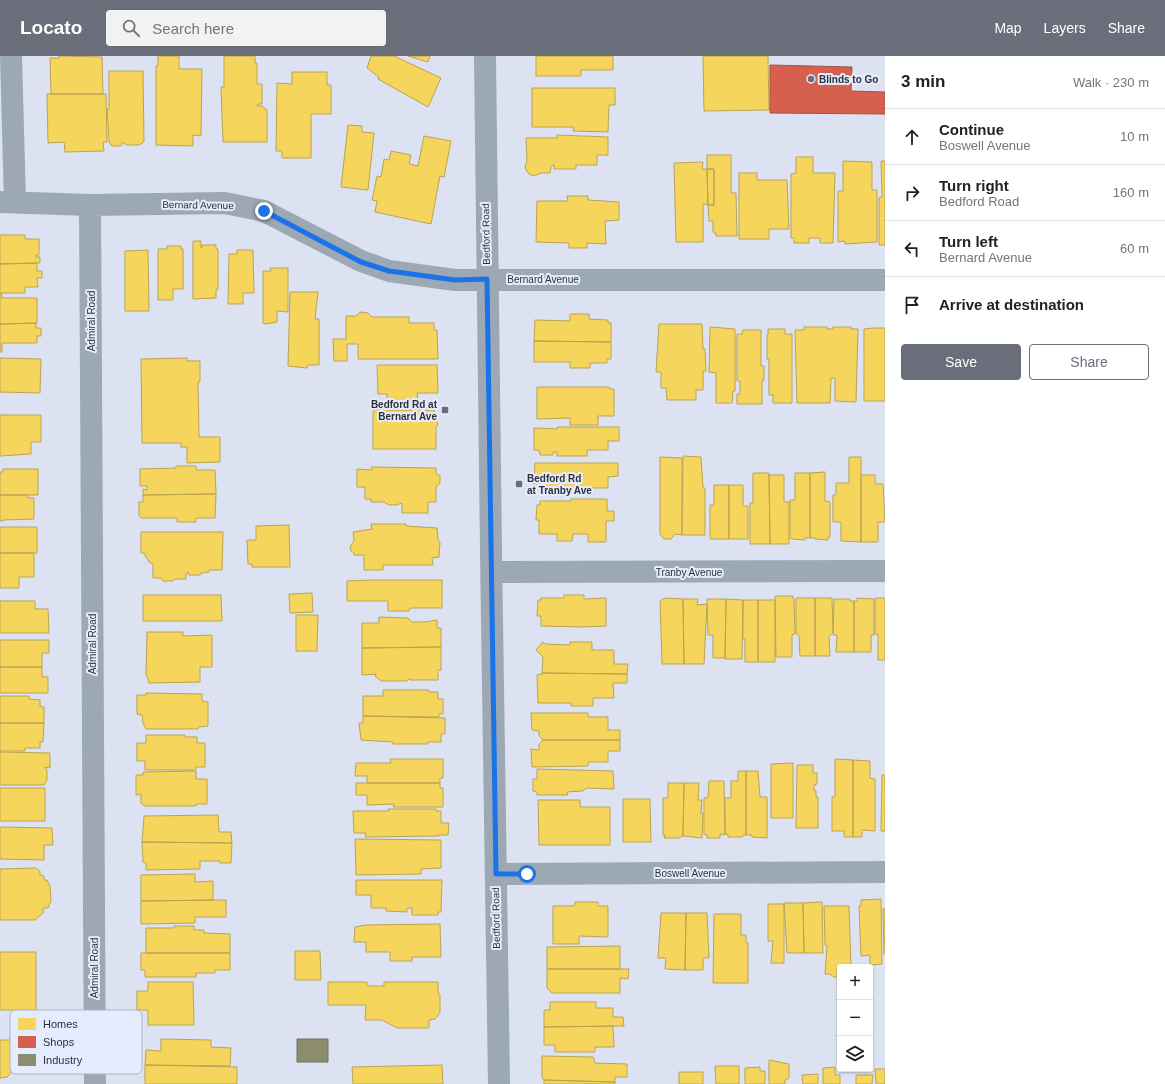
<!DOCTYPE html>
<html lang="en">
<head>
<meta charset="utf-8">
<style>
	:root { --surface:#fff; --page:#f2f2f2; --text:#222; --muted:#767676; --line:#e0e0e0; --accent:#6a6e7b }
	body { margin:0; font-family:Arial,sans-serif; background:var(--page); color:var(--text) }
	.controls { position:absolute; right:12px; bottom:12px; display:grid; overflow:hidden; border-radius:4px; box-shadow:0 1px 3px #0004 }
	.controls button { width:36px; height:36px; display:grid; place-items:center; padding:0; border:0; border-bottom:1px solid var(--line); background:var(--surface); color:var(--text); font:20px sans-serif }
	.stop { position:absolute; width:12px; height:12px; margin:-9px; border:3px solid #1a73e8; border-radius:50%; background:#fff }
	.stop.end { background:#1a73e8; border-color:#fff; box-shadow:0 1px 4px #0008 }
	.list { margin:0; padding:0; list-style:none }
	h2 { display:flex; justify-content:space-between; align-items:center; height:52px; margin:0; padding:0 16px; font-size:17px }
	h2 small { font-size:13px; font-weight:400; color:var(--muted) }
	.list li { display:grid; grid-template-columns:26px 1fr auto; gap:12px; align-items:center; box-sizing:border-box; height:56px; padding:0 16px; border-top:1px solid var(--line) }
	.list b { display:block; font-size:15px; white-space:nowrap }
	.list p { margin:0; font-size:13px; white-space:nowrap; color:var(--muted) }
	.list em { font-size:13px; font-style:normal; color:var(--muted) }
	.actions { display:flex; gap:8px; padding:12px 16px }
	.actions a { flex:1; padding:9px 0; border:1px solid var(--accent); border-radius:4px; text-align:center; font-size:14px; color:var(--accent) }
	.actions .main { background:var(--accent); color:#fff }
	.icon { flex:none; width:22px; height:22px; fill:none; stroke:currentColor; stroke-width:2; stroke-linecap:round; stroke-linejoin:round }
	.map { position:relative; flex:none; width:885px; height:1028px; overflow:hidden }
	header { display:flex; align-items:center; gap:24px; box-sizing:border-box; height:56px; padding:0 20px; background:var(--accent); color:#fff }
	header strong { font-size:19px }
	nav { display:flex; gap:22px; margin-inline-start:auto; font-size:14px }
	.search { width:280px; height:36px; background:var(--page); display:flex; align-items:center; gap:10px; box-sizing:border-box; padding:0 14px; border-radius:4px; color:var(--muted); font-size:15px }
	main { display:flex }
	aside { flex:1; background:var(--surface) }
	.map>svg:first-child { display:block }
</style>
</head>
<body>
<header>
<strong>Locato</strong>
<div class="search"><svg class="icon" aria-label="search" viewBox="0 0 24 24"><circle cx="10" cy="10" r="6"/><path d="M15 15l6 6"/></svg>Search here</div>
<nav><a>Map</a><a>Layers</a><a>Share</a></nav>
</header>
<main>
<div class="map">
<svg width="885" height="1028" viewBox="0 0 885 1028">
	<rect width="100%" height="100%" fill="#dce2f2"/>
	<path fill="#f6d55c" stroke="#b9a452" d="M59 0 102 1 103 38H51L50 2H59Z
		M158 0H179V13H202L201 80 193 79V90L156 89V10H158Z
		M224 0H255V7H257V28H262V48H258L257 50H262L267 54V86H223L221 31H224Z
		M371 0H394L441 22 428 51 378 23 379 21 367 12Z
		M408 0H430L428 6Z
		M536 0H613V14H581V20H536Z
		M703 0H768L769 54 704 55Z
		M109 15H143L144 86 139 89H127L122 86V89L120 90H112L109 86 107 53H109Z
		M292 16H327V29H331V58H311V102H282V95H276L277 27 292 28Z
		M532 32H615V49H609L608 76 573 75 574 71H532Z
		M47 38H106L107 86H103L104 95 65 96 64 86 48 87Z
		M348 69 362 70V76L374 77 368 134 341 131Z
		M557 79 608 81V99H597V109H576V113H554V109L551 110 550 117H541L534 120 529 118 525 112 527 104 526 82H557Z
		M424 80 451 85 444 121 440 120 431 168 375 156 377 145 372 144 377 120 381 121 384 103 389 104 391 95 411 99 409 108 418 110Z
		M707 99H731V137H736L737 180H716L715 176H713V165H709L708 149H714V113H707Z
		M796 101H813V117H835L833 187H820V182H809V187H794V182H791V118L796 117Z
		M843 105 872 106V134H877V186L845 188V185L838 186V135H843Z
		M881 105H885V189H879V142L882 141Z
		M703 106 702 113H707L708 149 703 148V186H676L674 107Z
		M707 113H714V149H708Z
		M739 117H757V124H787L789 173H769V183H739Z
		M567 140H588V144L619 146V164L605 165 606 188 587 187V192H569V187L536 186 537 145H568Z
		M0 179H25V183H39V199H36V201H40V207L0 208Z
		M193 185H201V192L202 189H216V193H218V233L216 234V242L193 243Z
		M167 190H181V193H183V233H173V244H158V193H167Z
		M148 194 149 255H125V195Z
		M237 194H253L254 237H243V248H228L229 198H237Z
		M37 207V215H42V222H37L38 231H25V237H0V208Z
		M270 212H288V256L277 255V266L266 268 263 267V215H271Z
		M290 236H318L315 263H319V309H308L307 312 288 310Z
		M0 238H2V242H37V267L0 268Z
		M360 256 368 257 372 261H409V267H434V274H437L438 303H358V288H347V305H334L333 283H346V260H356Z
		M570 258H589V263L608 264V267H611V286L534 285 535 264 570 265Z
		M36 267V272H41V280H37V287H2V296H0V268Z
		M659 268H702L703 293H705L706 315H703V334H696V344H667L666 332H661V316H656Z
		M710 271 735 273V335H733L732 347H716V317L709 316Z
		M804 271H827V273H833V271H851V273H858L856 346 835 345V322H831L830 347H797L795 274H804Z
		M873 272H885V345H864V273Z
		M768 273H785V278H792V347H773V339H769V303H767V279H768Z
		M743 274H761V310H764V324H762V348H737V338H740V325H737V278H742Z
		M534 285 611 286V303H607V307H590V312H570V306H534Z
		M0 302 41 303 40 337 0 336Z
		M187 302V305H200V326H198L199 381H220V406L187 407V391H181V387H142L141 303Z
		M377 309H437L438 337H417L418 344H410V349L387 350V338H378Z
		M537 331H609L610 333H614V360H598V369H570V362L537 363Z
		M374 354H434L438 369 436 371V393H373V356Z
		M0 359H41V386H31V398L0 400Z
		M557 371H619V385H608V394H587V400H557V396H553V399H540L539 394H534V372L557 373Z
		M683 400 701 401 703 432H705V479H682Z
		M660 401 682 402V479L675 478 671 483H664L660 478Z
		M849 401H861V486L841 485V466H833V439H836V427H849Z
		M535 407H618V420L608 421V432H587V437H540V431L534 430Z
		M176 410H196V414H215L216 438 143 439V433L147 434V430H140V413L176 412Z
		M372 411 436 412V417L440 420V427L436 431V446H428V457H402V447L396 449H389L384 446H371V443H365V431H357V413L372 414Z
		M3 413H38V439H0V416H3Z
		M825 416V445L830 446V481H828V484L815 483V482H810V417Z
		M753 417H769L770 488H750V447H753Z
		M795 417H810V482H805V484L792 483 790 482V444H795Z
		M769 419H784V446H789V488H770Z
		M861 419H875V428H883L885 466H878V486H861Z
		M714 429H729V483H711L710 480V449H714Z
		M729 429H743V450H748V483H729Z
		M216 438 215 462H196V466H177V462H141L139 459V446H143V439Z
		M0 439H28V442H34V463L3 464V465H0Z
		M571 443H607V455H614V465H606V486H588V478H573L572 485H557V478H539V464H536L537 449H540V445H571Z
		M371 468H406V470L437 472 438 484 440 486 439 501 432 502 433 509H383V514H364V499H354V497L350 494 351 489 354 485 353 476 372 473Z
		M289 469 290 511H252V508H248L247 484H256V470Z
		M0 471H37V497H0Z
		M141 476H223L222 514H209V516L201 517 200 519H189L188 516 186 517V523H175L173 525H163L161 522H153V508L149 506 144 497H141Z
		M0 497H34V521H19V532H0Z
		M371 524H442V552H410L409 555H388V545H347V525Z
		M312 537 313 556 290 557 289 538Z
		M143 539H221L222 565H143Z
		M564 539H584V543L606 542V570L582 571 541 570V560H537L538 544H541V542H564Z
		M775 540H793V543H794L795 578 792 579V601H776Z
		M665 542 683 543 684 608H662L660 545Z
		M796 542H815V600H800L799 580 796 577Z
		M815 542H832L833 576 829 581 830 600H815Z
		M857 542 874 543V579H871V596H854V545H857Z
		M875 542H885V604H878V578H875Z
		M683 543H698L697 549 707 548 704 608H684Z
		M707 543H726L725 602H713V579H708Z
		M726 543 743 544 742 603H725Z
		M834 543H850V545H854V596H836L837 579H833Z
		M743 544H758V606H745V583H743Z
		M758 544H775V606H758Z
		M0 545H35V553H48L49 577H0Z
		M296 559H318L317 595H296Z
		M379 561 408 562 412 566H425L437 564V572H441V591L362 592V567H379Z
		M147 576H183V580L212 579V611H200V626L149 627 147 620 146 619Z
		M0 584H49V597H42V611H0Z
		M543 586 545 588 570 589V586H592V594H614V608H628L627 618 542 617 543 601 536 594Z
		M441 591V614H438V624H410V622L407 625H381L375 620 376 618 362 619V592Z
		M0 611H42V621H48V637H0Z
		M542 617 627 618V627H613L614 642H593V650H571V647H538L537 619 542 618Z
		M383 634H429V636H438V643H443V658H439V661L363 660V640H383Z
		M146 637 202 638V645L208 646V670L198 671V673H146L143 667 142 659 137 658V639H146Z
		M0 640H29V643L40 644V650L44 651V667H0Z
		M531 657H588V661H608V674H620V684H543L539 679V675L532 674Z
		M363 660 445 662V678H441V686H428V688H393V686L361 684 359 667H363Z
		M0 667H44L43 686H40V692H25V695H0Z
		M146 679H185V681H197V687H205V711H196V714H145V705H137V687H146Z
		M543 684H620V695H608V706H588V710L532 711 531 693 539 694V688Z
		M0 696 50 697V712L45 711 47 714V724L44 729H0Z
		M390 703H443V722H440V727H367V720H355L356 707H391Z
		M835 703 853 704V781H844V775H832V741H835Z
		M853 704 870 705V722L875 723V775L862 774V781H853Z
		M793 707V762H771V708Z
		M797 709H813V717H817V728L814 729V734L816 735V741H818V772H796Z
		M537 713 613 715 614 733 586 732 583 735 567 736 568 739H537V736L533 735V723H537Z
		M196 715V723H207V748H196V750H145L141 747V738L136 739V719H143V716Z
		M738 715H746V779H743L742 781H728V778H725V742H731V725H738Z
		M746 715H758L760 741H767V782L752 781V779H746Z
		M882 719H885V775H881Z
		M709 725H724L725 779 720 778V782H707V779L704 778V742H708Z
		M356 727H440V732H443V751H393L394 748 367 749V739H356Z
		M668 727H684L683 780 678 782H664L665 779H663V742H668Z
		M684 727H699L698 744H702L701 757H703L702 782 683 780Z
		M0 732H45V765H0Z
		M623 743H650L651 786H623Z
		M538 744H580V751H610V789H539Z
		M388 753H436V755H441V767H449L448 779H439V780L365 781 366 777H354L353 755H389Z
		M218 759 219 776H231L232 787 142 786 144 760Z
		M0 771 52 772 53 789H44V804L0 803Z
		M355 783 441 784V812L421 813V818L356 819Z
		M142 786 232 787 231 807H220V805H200V813L146 814V807L143 806Z
		M36 812 40 815V819L44 820V824H47L50 830 51 845 48 852H43V857L35 864H0V813Z
		M195 818V826L213 825V844L141 845V819Z
		M356 824H442L441 856H438V859H412V852H407V856L386 855V852H371V839H356Z
		M881 843 882 908 870 909V899L861 900 859 850H861V844Z
		M226 844V861H195V867L141 868V845Z
		M575 846H598V850H608V881L579 880V888H553V850H574Z
		M822 846 823 897H804L803 847Z
		M784 847H803L804 897H787Z
		M768 848H784V907H771L773 885H768Z
		M824 850H849L851 911H840V921H834L830 918H825L827 890 825 889Z
		M885 852V898H884L883 853Z
		M661 857H686L685 914 665 913 666 902H658Z
		M686 857H707L709 902H703V914H685Z
		M714 858H741V879H746V887H748V927H713Z
		M440 868 441 901H412V905H390V896H366V886H354L355 871 366 869Z
		M174 870H194V874H204V877L230 878V897H146V872H174Z
		M620 890V913H547V891Z
		M295 895H320L321 924H295Z
		M0 896H36V954H0Z
		M141 897H230V914H215V917H196V921H145V914H141Z
		M547 913H629L628 923 620 922V937H552L547 932Z
		M148 926H193L194 969H148V954H137V935H148Z
		M328 926H367V930H384V926H438V937L440 938V957L435 963 429 964V972H397L382 964H365L366 949H328Z
		M550 946H596V952H613V961H623L624 970 544 971V954H550Z
		M613 970 614 991H595V996H555V989H544V971Z
		M32 981H43L50 987V998L46 1001V1004H53V1017L12 1016 7 1021 0 1022V984H32Z
		M161 983 211 984V991L231 992 230 1010 145 1009 146 994 161 995Z
		M542 1000 593 1001 595 1007 627 1008V1021H615V1026L544 1024 542 1021Z
		M769 1004 789 1008V1022L785 1024V1028H769Z
		M145 1009 237 1011V1028H145Z
		M442 1009 443 1028H353L352 1011Z
		M715 1010H739V1028H716Z
		M760 1011V1015H765V1028H745V1012Z
		M835 1011V1019H840V1028H823V1012Z
		M875 1013H885V1028H876Z
		M679 1016H703V1028H679Z
		M818 1018V1028H803L802 1019Z
		M856 1019H873L872 1028H856Z
		M544 1024 615 1026V1028H544Z"/>
	<path fill="#d6604d" stroke="#a35248" d="M770 9 852 11 851 35 885 36V58L770 57Z"/>
	<path fill="#8c8c6e" stroke="#6f705f" d="M297 983H328V1006H297Z"/>
	<g fill="none" stroke-linecap="round" stroke-linejoin="round">
		<path stroke="#9ca8b3" stroke-width="22" d="M11 0 15 146
			M485 0C488 343 494 685 499 1028
			M0 146 90 149 225 147 264 155 361 205 389 215 455 224H885
			M90 149 95 1028
			M492 516 885 515
			M496 818 885 816"/>
	</g>
	<g fill="none" stroke-linecap="round" stroke-linejoin="round">
		<path stroke="#1a73e8" stroke-width="5" d="M264 155 361 206 389 215 455 224 487 223 496 818H527"/>
	</g>
	<g fill="#6a6e7b" stroke="#e5ecfd" stroke-width="1.5">
		<circle cx="811" cy="23" r="4"/>
		<rect x="441" y="350" width="8" height="8" rx="2"/>
		<rect x="515" y="424" width="8" height="8" rx="2"/>
	</g>
	<g text-anchor="middle" dominant-baseline="central" stroke-width="4" stroke-linejoin="round" paint-order="stroke">
		<g font-size="10" font-weight="bold" fill="#2c303b" stroke="#e5ecfd" text-anchor="start">
			<text x="819" y="23">Blinds to Go</text>
			<text x="437" y="348" text-anchor="end">Bedford Rd at<tspan x="437" dy="12">Bernard Ave</tspan></text>
			<text x="527" y="422">Bedford Rd<tspan x="527" dy="12">at Tranby Ave</tspan></text>
		</g>
		<g font-size="10" fill="#2c303b" stroke="#e5ecfd">
			<text transform="translate(198 149) rotate(1)">Bernard Avenue</text>
			<text transform="translate(486 178) rotate(-91)">Bedford Road</text>
			<text x="543" y="223">Bernard Avenue</text>
			<text transform="translate(91 265) rotate(-90)">Admiral Road</text>
			<text x="689" y="516">Tranby Avenue</text>
			<text transform="translate(92 588) rotate(-90)">Admiral Road</text>
			<text x="690" y="817">Boswell Avenue</text>
			<text transform="translate(496 862) rotate(-91)">Bedford Road</text>
			<text transform="translate(94 912) rotate(-90)">Admiral Road</text>
		</g>
	</g>
	<rect x="10" y="954" width="132" height="64" rx="6" fill="#e5ecfd" stroke="#aeb4c3" stroke-width="1"/>
	<rect x="18" y="962" width="18" height="12" fill="#f6d55c"/>
	<rect x="18" y="980" width="18" height="12" fill="#d6604d"/>
	<rect x="18" y="998" width="18" height="12" fill="#8c8c6e"/>
	<g font-size="11" fill="#2c303b">
		<text x="43" y="972">Homes</text>
		<text x="43" y="990">Shops</text>
		<text x="43" y="1008">Industry</text>
	</g>
</svg>
<div class="controls">
<button>+</button>
<button>−</button>
<button><svg class="icon" aria-label="layers" viewBox="0 0 24 24"><path d="M12 4l9 5-9 5-9-5zM3 14l9 5 9-5"/></svg></button>
</div>
<div class="stop" style="left:527px;top:818px"></div>
<div class="stop end" style="left:264px;top:155px"></div>
</div>
<aside>
<h2>3 min<small>Walk · 230 m</small></h2>
<ul class="list">
<li><svg class="icon" aria-label="ahead" viewBox="0 0 24 24"><path d="M12 20V5M6 11l6-6 6 6"/></svg><div><b>Continue</b><p>Boswell Avenue</p></div><em>10 m</em></li>
<li><svg class="icon" aria-label="right" viewBox="0 0 24 24"><path d="M7 20v-9h11M14 6l5 5-5 5"/></svg><div><b>Turn right</b><p>Bedford Road</p></div><em>160 m</em></li>
<li><svg class="icon" aria-label="left" viewBox="0 0 24 24"><path d="M17 20v-9H6M10 6l-5 5 5 5"/></svg><div><b>Turn left</b><p>Bernard Avenue</p></div><em>60 m</em></li>
<li><svg class="icon" aria-label="arrive" viewBox="0 0 24 24"><path d="M6 21V4h12l-3 4 3 4H6"/></svg><div><b>Arrive at destination</b></div></li>
</ul>
<div class="actions"><a class="main">Save</a><a>Share</a></div>
</aside>
</main>
</body>
</html>
